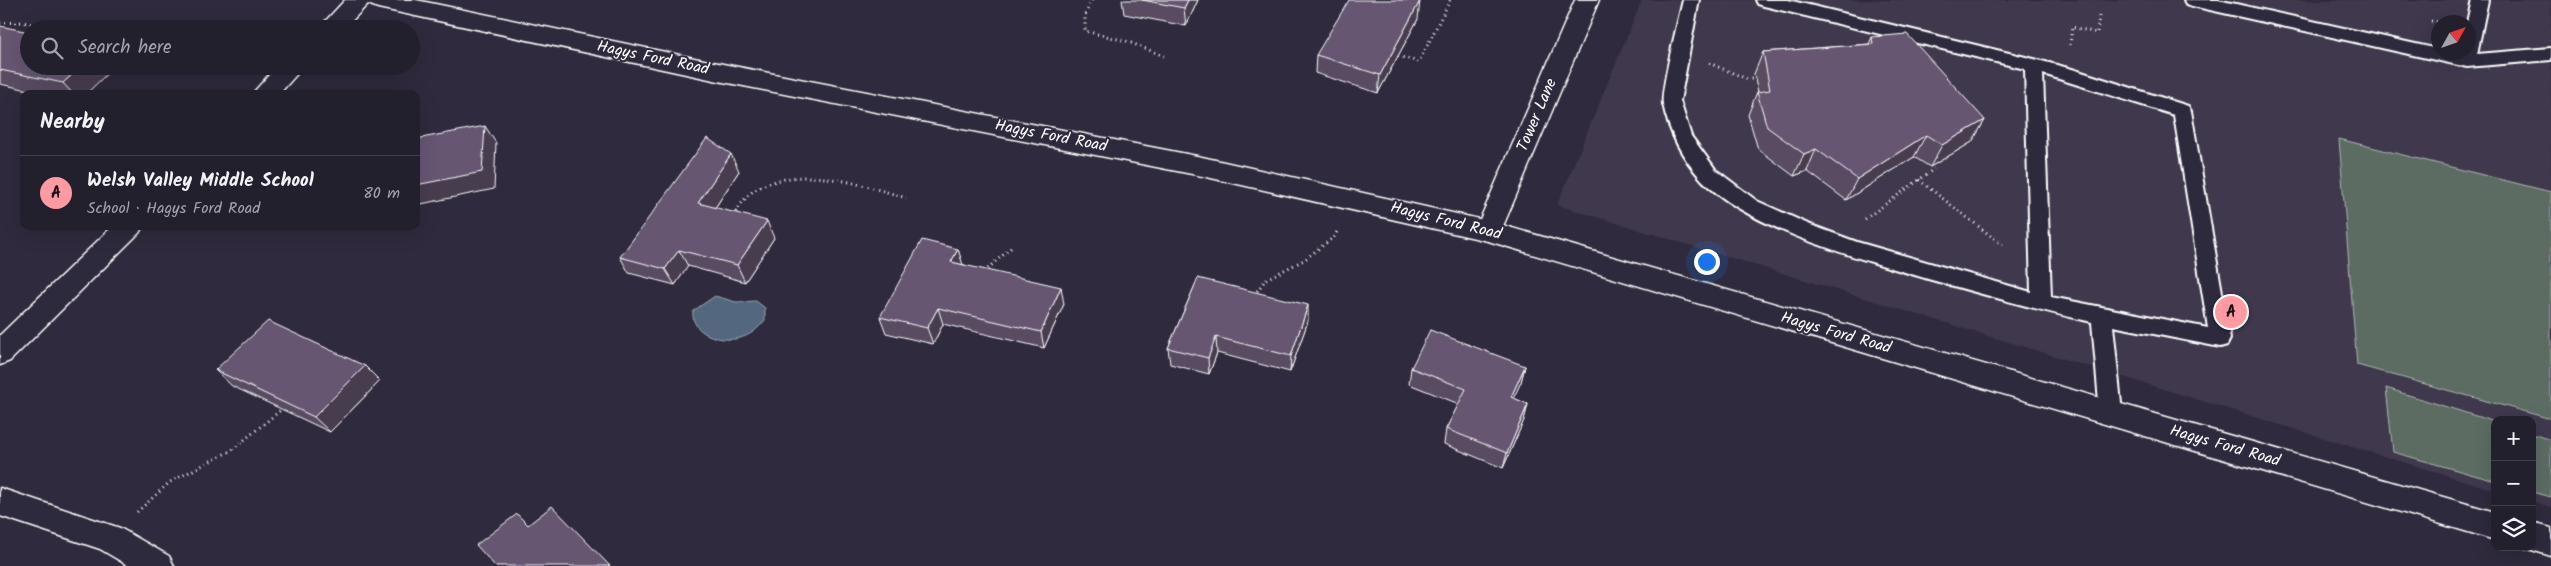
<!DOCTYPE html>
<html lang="en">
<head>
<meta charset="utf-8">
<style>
	:root { --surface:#23202e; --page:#2b2836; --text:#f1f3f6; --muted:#a3a3aa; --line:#403e4a; --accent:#ff9aa2 }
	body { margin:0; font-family:Kalam,sans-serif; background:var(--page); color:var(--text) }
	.controls { position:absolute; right:15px; bottom:15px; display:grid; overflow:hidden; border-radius:10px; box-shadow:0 5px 20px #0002 }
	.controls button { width:45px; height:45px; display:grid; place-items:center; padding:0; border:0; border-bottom:1px solid var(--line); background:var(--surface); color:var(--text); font:25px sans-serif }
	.compass { position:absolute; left:2431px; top:15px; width:45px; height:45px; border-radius:50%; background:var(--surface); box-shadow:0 5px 20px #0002; rotate:50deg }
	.you { position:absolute; left:1706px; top:261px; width:18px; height:18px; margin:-12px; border:4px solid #fff; border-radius:50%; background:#1a73e8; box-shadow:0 0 0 8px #1a73e833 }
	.badge { display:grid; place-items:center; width:32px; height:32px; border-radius:50%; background:var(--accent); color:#111; font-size:16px; font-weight:700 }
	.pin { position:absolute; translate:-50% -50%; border:2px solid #fff; box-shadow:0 1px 5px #0006 }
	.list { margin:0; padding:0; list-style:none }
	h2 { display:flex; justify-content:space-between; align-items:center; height:65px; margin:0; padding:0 20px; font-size:21px }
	h2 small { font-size:16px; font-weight:400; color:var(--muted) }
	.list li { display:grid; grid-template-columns:32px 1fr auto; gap:15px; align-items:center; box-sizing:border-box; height:75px; padding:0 20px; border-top:1px solid var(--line) }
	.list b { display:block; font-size:19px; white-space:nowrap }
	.list p { margin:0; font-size:16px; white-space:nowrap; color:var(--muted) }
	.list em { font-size:16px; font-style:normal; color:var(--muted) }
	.icon { flex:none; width:28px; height:28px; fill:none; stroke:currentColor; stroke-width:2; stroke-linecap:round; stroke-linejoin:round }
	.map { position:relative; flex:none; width:2551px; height:566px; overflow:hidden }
	.search { position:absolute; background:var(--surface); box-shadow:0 5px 20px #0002; left:20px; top:20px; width:400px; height:55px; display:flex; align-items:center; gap:12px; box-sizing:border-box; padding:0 18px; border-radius:28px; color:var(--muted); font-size:19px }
	.panel { position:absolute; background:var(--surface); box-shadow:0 5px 20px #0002; left:20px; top:90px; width:400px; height:140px; border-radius:10px }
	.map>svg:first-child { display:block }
</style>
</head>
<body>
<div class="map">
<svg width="2551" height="566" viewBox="0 0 2551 566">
	<rect width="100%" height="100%" fill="#2f2a3d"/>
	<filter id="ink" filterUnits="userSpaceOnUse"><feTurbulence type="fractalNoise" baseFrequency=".02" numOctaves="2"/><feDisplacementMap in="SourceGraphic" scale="10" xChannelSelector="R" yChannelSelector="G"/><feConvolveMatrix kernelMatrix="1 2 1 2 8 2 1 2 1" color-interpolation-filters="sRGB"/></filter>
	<g filter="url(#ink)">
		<path fill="#40384d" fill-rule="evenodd" d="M1642 0H2551V507L2532 501V420H2495V490L1557 205ZM2438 22H2468V52H2438Z"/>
		<path fill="#5c6c63" stroke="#aeb6b1" d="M2339 139 2551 192V419L2357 365Z
			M2386 388 2495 422V481L2393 452Z
			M2532 434 2551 440V497L2532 492Z"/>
		<path fill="#53687f" stroke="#98a4b2" d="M715 296 736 302 756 301 765 308V320C758 329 751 335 740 338 721 343 690 334 693 311Z"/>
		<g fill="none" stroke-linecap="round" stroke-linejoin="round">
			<defs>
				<path id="lane" d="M1683 0H1699L1680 101 1691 136 1716 170 1757 201 1808 224 1857 242 2031 292 2025 69 1764 6 1758 4 1756 0H1788L2034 59 2072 69 2188 106 2191 111 2230 339 2227 345 2220 347 2113 326 2122 413 2119 419 2111 422 2103 419 2100 413 2092 322C2037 310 1983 294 1928 279 1862 259 1750 230 1702 180 1682 158 1669 132 1663 104 1660 91 1679 18 1683 0ZM2043 74 2174 115 2208 328 2051 297Z
					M2184 0H2218L2438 49V52H2468V22H2467L2472 0H2488L2477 54 2551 48V60L2467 67 2192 6 2186 4Z"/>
				<path id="street" d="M1575 0H1599L1501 231 1497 238 1488 241 1479 238 1475 231Z
					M0 488 120 528 169 556 174 566H129L100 549 0 516Z"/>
				<path id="secondary" d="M345 0H416L723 64 1202 157 1488 221 2495 512V540L1488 241 1202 176 723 82 378 8 368 4 344 29H318Z
					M277 66H304L279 94H252Z
					M113 226H143L139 233 10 361 0 365V335Z
					M2532 523 2551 528V556L2522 547H2532Z"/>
			</defs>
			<use href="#lane" stroke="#fff" stroke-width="4"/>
			<use href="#street" stroke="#fff" stroke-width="3"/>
			<use href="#secondary" stroke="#fff" stroke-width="3"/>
			<path stroke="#fff" stroke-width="3" stroke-dasharray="1 4" stroke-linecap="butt" d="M1092 0 1085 15V31L1126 41 1164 56
				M2431 21 2439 22
				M0 23 23 22 51 29
				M2070 45 2072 27 2097 33 2099 16
				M1398 56 1419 62 1450 0
				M1709 63 1747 79H1755
				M1919 180 2005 247
				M733 216C739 208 744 198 752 192 796 162 861 184 906 198
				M1865 219 1934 169
				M984 272 1013 246
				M1254 295 1266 279 1304 260 1334 237 1338 230
				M137 512 170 482 232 450 282 409"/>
			<use href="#lane" fill="#2f2a3d" fill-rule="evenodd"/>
			<use href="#street" fill="#2f2a3d" fill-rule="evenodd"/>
			<use href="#secondary" fill="#2f2a3d" fill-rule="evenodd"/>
		</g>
		<path fill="#584b62" stroke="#fff" d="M1122 0H1198L1186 26 1124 14Z
			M1418 19 1378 93 1315 73 1316 55Z
			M0 26 86 94H47L0 84Z
			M1872 37 1985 120 1972 142 1930 167 1914 157 1846 200 1807 171 1794 176 1758 149 1748 115 1757 92H1758L1754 74 1763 52 1869 44Z
			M739 171 715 208 774 238 745 282 688 266 675 285 629 273 620 257Z
			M958 249 962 264 1064 304 1044 348 943 324 933 344 886 333 880 317Z
			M1198 278 1308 321 1290 372 1217 353 1209 374 1170 364 1168 348Z
			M1525 366 1521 382 1513 398 1528 404 1524 420 1503 468 1444 444 1446 429 1459 404 1409 384 1411 368Z
			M215 370 380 381 330 432 232 386Z"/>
		<path fill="#473d50" stroke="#fff" d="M1188 0H1198L1186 26 1184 8Z
			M1420 1 1418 19 1378 93 1380 75Z
			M81 66H115L86 94H73L63 83Z
			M1985 120 1972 142 1930 167 1942 145Z
			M485 126 496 143 494 189 416 205V185Z
			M1926 135 1914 157 1846 200 1857 179Z
			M1816 149 1807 171 1794 176 1804 154Z
			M731 154 739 171 707 220 698 203Z
			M767 221 774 238 745 282 737 265Z
			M958 249 963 265 951 262Z
			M679 250 688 266 675 285 665 269Z
			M1061 287 1064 304 1044 348 1041 332Z
			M1308 305V321L1290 372 1291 356Z
			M938 308 943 324 933 344 927 328Z
			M1216 337 1217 353 1209 374 1208 358Z
			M365 366 380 381 330 432 314 417Z
			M1525 366 1521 382 1507 412 1511 397Z
			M1528 404 1524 420 1503 468 1507 453Z"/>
		<path fill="#665772" stroke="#fff" d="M1142 0H1188L1184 8Z
			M1349 0H1415L1420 1 1380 75 1316 55Z
			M0 26 29 32V66H81L63 83 0 70Z
			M1907 34 1985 120 1942 145 1926 135 1857 179 1816 149 1804 154 1767 127 1757 92 1770 90 1763 52 1873 44 1872 37Z
			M485 126 482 172 416 185V139Z
			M707 138 731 154 698 203 767 221 737 265 679 250 665 269 620 257Z
			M922 240 958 249 951 262 1061 287 1041 332 938 308 927 328 880 317Z
			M1198 278 1308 305 1291 356 1216 337 1208 358 1168 348Z
			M268 321 365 366 314 417 215 370Z
			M1430 330 1525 366 1511 397 1528 404 1507 453 1446 429 1466 389 1411 368Z
			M552 506 610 566H495L476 545 517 514 528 525Z"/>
	</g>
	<g text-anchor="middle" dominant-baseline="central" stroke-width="4" stroke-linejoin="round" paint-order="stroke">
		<g font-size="16" fill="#fff" stroke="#2f2a3d">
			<text transform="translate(653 58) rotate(12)">Hagys Ford Road</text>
			<text transform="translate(1537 115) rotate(-67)">Tower Lane</text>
			<text transform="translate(1051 136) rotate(11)">Hagys Ford Road</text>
			<text transform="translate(1446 221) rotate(14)">Hagys Ford Road</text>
			<text transform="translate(1836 333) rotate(16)">Hagys Ford Road</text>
			<text transform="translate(2225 446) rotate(16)">Hagys Ford Road</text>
		</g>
	</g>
</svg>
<div class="controls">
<button>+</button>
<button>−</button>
<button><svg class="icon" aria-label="layers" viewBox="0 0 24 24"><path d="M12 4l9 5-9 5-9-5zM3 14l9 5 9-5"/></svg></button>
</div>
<svg class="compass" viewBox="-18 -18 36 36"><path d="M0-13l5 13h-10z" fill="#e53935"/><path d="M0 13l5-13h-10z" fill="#a3a3aa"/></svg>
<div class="you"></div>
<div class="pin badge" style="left:2231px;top:312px">A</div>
<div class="search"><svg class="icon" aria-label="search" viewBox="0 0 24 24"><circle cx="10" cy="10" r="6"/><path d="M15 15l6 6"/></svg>Search here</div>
<section class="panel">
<h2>Nearby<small></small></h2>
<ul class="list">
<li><span class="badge">A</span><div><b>Welsh Valley Middle School</b><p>School · Hagys Ford Road</p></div><em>80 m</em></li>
</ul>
</section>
</div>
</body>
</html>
